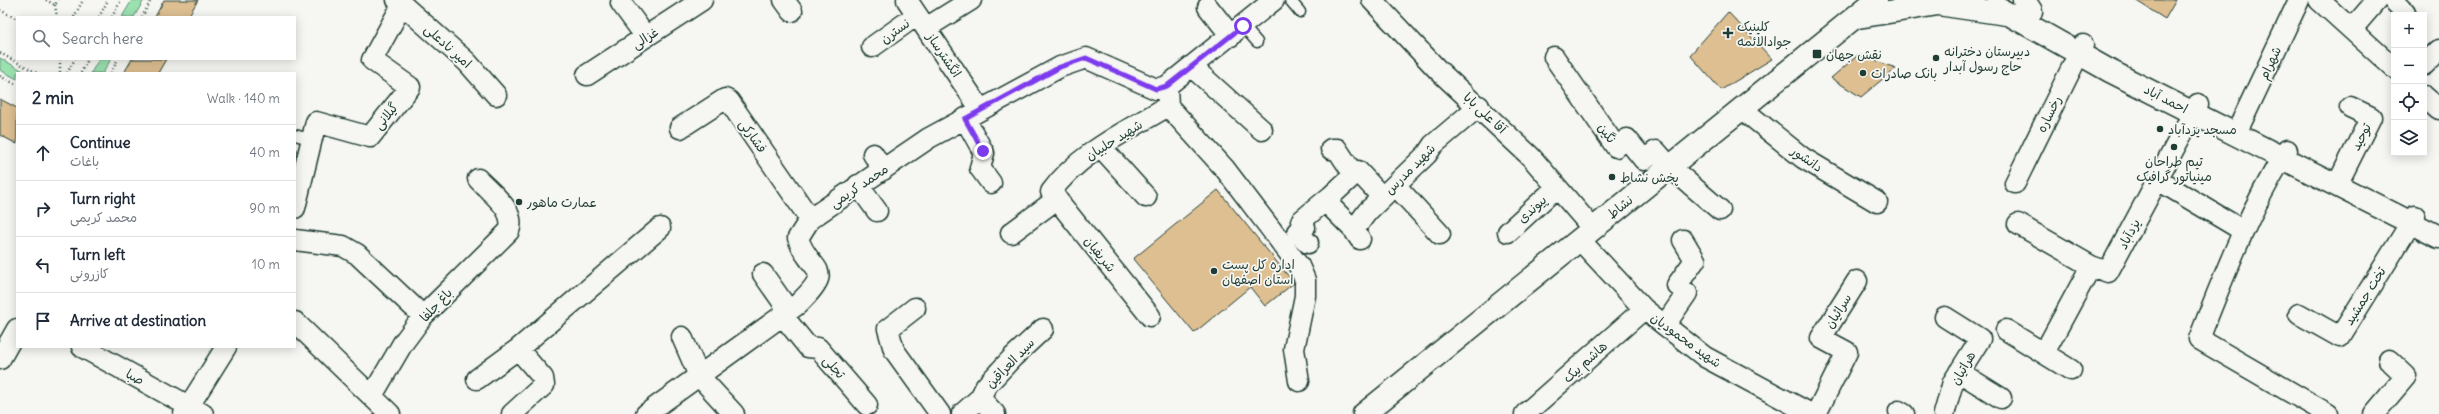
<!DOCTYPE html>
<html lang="en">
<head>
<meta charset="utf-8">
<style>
	:root { --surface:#fff; --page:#f6f6f7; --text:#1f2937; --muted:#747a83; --line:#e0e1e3 }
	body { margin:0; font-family:Delius,"Playpen Sans Arabic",sans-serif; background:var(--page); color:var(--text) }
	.controls { position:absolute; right:12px; top:12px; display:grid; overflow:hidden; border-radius:0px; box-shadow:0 2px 10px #0003 }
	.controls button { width:36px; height:36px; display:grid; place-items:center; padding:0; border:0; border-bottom:1px solid var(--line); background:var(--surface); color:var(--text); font:20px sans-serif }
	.stop { position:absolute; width:12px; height:12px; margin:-9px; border:3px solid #7c3aed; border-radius:50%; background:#fff }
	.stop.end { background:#7c3aed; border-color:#fff; box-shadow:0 1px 4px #0008 }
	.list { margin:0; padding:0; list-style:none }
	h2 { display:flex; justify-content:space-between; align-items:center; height:52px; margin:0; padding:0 16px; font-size:17px }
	h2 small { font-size:13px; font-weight:400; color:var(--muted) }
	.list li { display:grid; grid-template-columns:26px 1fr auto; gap:12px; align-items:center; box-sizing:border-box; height:56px; padding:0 16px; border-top:1px solid var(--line) }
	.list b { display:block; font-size:15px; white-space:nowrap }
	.list p { margin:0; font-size:13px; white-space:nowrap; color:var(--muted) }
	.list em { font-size:13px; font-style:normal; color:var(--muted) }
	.icon { flex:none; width:22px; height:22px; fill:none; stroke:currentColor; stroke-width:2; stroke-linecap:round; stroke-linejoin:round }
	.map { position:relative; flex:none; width:2439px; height:414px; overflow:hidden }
	.search { position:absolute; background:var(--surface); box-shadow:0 2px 10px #0003; left:16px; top:16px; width:280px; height:44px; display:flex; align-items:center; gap:10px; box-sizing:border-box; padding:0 14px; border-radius:0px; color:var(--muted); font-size:15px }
	.panel { position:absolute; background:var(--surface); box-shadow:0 2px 10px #0003; left:16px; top:72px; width:280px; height:276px; border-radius:0px }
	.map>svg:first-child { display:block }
</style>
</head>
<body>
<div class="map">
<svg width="2439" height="414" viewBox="0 0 2439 414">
	<rect width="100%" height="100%" fill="#f6f6f2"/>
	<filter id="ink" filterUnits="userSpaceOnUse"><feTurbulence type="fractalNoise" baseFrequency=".025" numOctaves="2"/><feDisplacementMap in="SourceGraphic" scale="8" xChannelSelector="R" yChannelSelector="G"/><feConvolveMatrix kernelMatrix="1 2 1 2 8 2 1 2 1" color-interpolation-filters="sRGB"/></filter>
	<g filter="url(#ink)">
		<path fill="#9ae1af" stroke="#5c8f72" d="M132 0H144L134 17H122Z
			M0 58 27 73H17V79L0 70Z
			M99 59H111L103 73H91Z"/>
		<path fill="#ddbf91" stroke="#1f3d34" d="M164 0H198L188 17H155Z
			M2135 0H2176L2165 19Z
			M1728 12 1772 59 1721 90 1690 55Z
			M1858 55 1896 68 1861 97 1831 78Z
			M132 59H166L158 73H124Z
			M0 99 17 108V144L0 135Z
			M1218 190 1294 283 1265 306 1250 287 1194 333 1133 259Z"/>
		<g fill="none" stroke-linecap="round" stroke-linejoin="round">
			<defs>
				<path id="service" d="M1290 0 1300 12
					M1243 26 1257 42
					M295 135 313 140"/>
				<path id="minor" d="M397 0 467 62 496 95
					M784 0 792 11
					M907 0 981 110
					M1372 0 1437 69 1531 157 1593 229
					M2319 0 2394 68
					M2393 0 2405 12
					M621 3 646 37
					M1208 7 1231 36
					M926 28 971 0
					M2352 29 2377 0
					M872 47 917 15
					M1554 57 1616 147 1627 139 1644 160 1656 151 1670 167 1720 210
					M2424 65 2439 50
					M1192 67 1262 130
					M587 75 702 0
					M2424 96 2439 109
					M1168 106 1225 169 1299 266 1305 280V296L1294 349 1299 381
					M1742 109 1803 158 1877 202
					M965 119 984 153 980 168 991 183
					M2240 125 2299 0
					M680 128 725 99 729 101 810 219
					M1101 147 1146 197
					M1331 149H1337L1354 175
					M2287 150C2249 210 2225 273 2199 339L2328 414
					M873 154 883 170
					M2341 177 2371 117 2350 107
					M2158 180 2242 230
					M2015 183 2083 45
					M858 185 877 211
					M1395 185 1440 234
					M295 208 316 122 370 137 410 87 372 60 402 5
					M2018 224 2091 266 2108 272 2198 104
					M1354 230 1330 206 1331 196 1358 171 1382 197
					M1508 232 1557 187
					M1011 233 1057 199
					M1360 239 1354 230 1367 212 1427 154 1433 145 1479 106
					M295 240 343 246 357 254 423 316
					M1580 240 1644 309 1705 357 1811 414
					M1308 243 1297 232 1305 227 1301 221 1331 196
					M763 274 789 311
					M915 308 888 329 894 350 940 414
					M2299 314 2340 337 2415 216
					M783 316 808 347 818 348 867 405
					M1150 316 1051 192C1079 153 1127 131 1168 106L1167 86
					M295 322 390 414
					M1665 325 1687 293 1677 285 1695 260 1683 240
					M2006 330 2071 370
					M682 337 699 376 734 414
					M82 347 203 414
					M2044 353 2091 266
					M0 359 17 329
					M1959 372 2001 398
					M477 379 518 349 660 228
					M372 396 403 343 423 316 509 231C517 211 491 193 478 179
					M980 398 995 414
					M1899 411 1904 414
					M184 414 226 347
					M512 414 544 385 543 378 518 349
					M646 414 797 305C839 265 809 274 798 238L810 219 929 138 1060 67 1086 58 1156 89 1167 86 1274 0
					M962 414 980 398 986 386 1013 357 1043 329
					M1525 414 1644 309
					M1816 414 1847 352 1821 338 1857 281
					M1944 414 1953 382 1980 339 1945 317
					M2374 414 2406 376 2389 360"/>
				<path id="secondary" d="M1996 7 2110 71 2439 237"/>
				<path id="primary" d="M2024 0 2031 11
					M1858 17 1938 4 2013 15
					M1364 414 1876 0"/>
			</defs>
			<use href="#service" stroke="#1f3d34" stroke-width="13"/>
			<use href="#minor" stroke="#1f3d34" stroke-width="23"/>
			<use href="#secondary" stroke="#1f3d34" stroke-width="25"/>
			<use href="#primary" stroke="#1f3d34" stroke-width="25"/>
			<path stroke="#1f3d34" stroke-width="2.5" stroke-dasharray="1 3" stroke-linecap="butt" d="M46 0 55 5 58 0
				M55 5 57 17
				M0 10 17 19
				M74 17 83 0
				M99 17 108 0
				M112 17 121 0
				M142 17 151 0
				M0 53 37 73
				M60 59V73
				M67 73 75 59
				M81 73 88 59
				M111 73 118 59
				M0 76 17 85"/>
			<use href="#service" stroke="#f6f6f2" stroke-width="10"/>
			<use href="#minor" stroke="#f6f6f2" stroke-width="20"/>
			<use href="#secondary" stroke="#f6f6f2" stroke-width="22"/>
			<use href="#primary" stroke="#f6f6f2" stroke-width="22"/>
		</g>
	</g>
	<g fill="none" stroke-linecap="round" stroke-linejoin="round" filter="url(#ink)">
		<path stroke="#7c3aed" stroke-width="5" d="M983 151 965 119 1060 67 1086 58 1156 89 1167 86 1243 26"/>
	</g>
	<g fill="#1f3d34" stroke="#f6f6f2" stroke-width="1.5">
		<path d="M1726 27h4v4h4v4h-4v4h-4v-4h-4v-4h4z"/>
		<rect x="1812" y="49" width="10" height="10" rx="2"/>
		<circle cx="1936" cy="58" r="4"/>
		<circle cx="1863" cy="73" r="4"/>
		<circle cx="2160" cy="129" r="4"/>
		<circle cx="2174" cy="147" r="4"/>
		<circle cx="1612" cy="177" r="4"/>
		<circle cx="519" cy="202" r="4"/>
		<circle cx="1214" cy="271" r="4"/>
	</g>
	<g text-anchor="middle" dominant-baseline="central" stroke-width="3.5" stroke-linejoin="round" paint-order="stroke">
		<g font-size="13" fill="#1f3d34" stroke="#f6f6f2" text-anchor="start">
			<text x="1737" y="26">کلینیک<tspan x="1737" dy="15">جوادالائمه</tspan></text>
			<text x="1944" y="51">دبیرستان دخترانه<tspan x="1944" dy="15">حاج رسول آبدار</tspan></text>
			<text x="1826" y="54">نقش جهان</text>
			<text x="1871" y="73">بانک صادرات</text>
			<text x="2168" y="129">مسجد یزدآباد</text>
			<text x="2174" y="161" text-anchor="middle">تیم طراحان<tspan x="2174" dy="15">مینیاتور گرافیک</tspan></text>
			<text x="1620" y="177">پخش نشاط</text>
			<text x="527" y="202">عمارت ماهور</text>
			<text x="1222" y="264">اداره کل پست<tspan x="1222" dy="15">استان اصفهان</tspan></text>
		</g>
		<g font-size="13" fill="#1f3d34" stroke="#f6f6f2">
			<text transform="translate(895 31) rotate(-36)">نسترن</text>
			<text transform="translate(645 38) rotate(-33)">غزالی</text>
			<text transform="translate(448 46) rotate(42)">امیر نادعلی</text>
			<text transform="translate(944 55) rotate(56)">انگشترساز</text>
			<text transform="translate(2270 63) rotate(-65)">شهرام</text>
			<text transform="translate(2166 99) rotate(27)">احمد آباد</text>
			<text transform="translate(1485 113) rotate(43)">آقا علی بابا</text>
			<text transform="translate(2049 114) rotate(-64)">رخساره</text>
			<text transform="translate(386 116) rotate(-51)">گیلانی</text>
			<text transform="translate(1607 133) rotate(55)">نگین</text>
			<text transform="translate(753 136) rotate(55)">فشارکی</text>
			<text transform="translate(2361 137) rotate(-63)">توحید</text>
			<text transform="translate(1114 140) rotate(-32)">شهید حلبیان</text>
			<text transform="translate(1807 159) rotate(35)">دانشور</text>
			<text transform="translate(1410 169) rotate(-45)">شهید مدرس</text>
			<text transform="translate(859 186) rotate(-34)">محمد کریمی</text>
			<text transform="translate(1620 207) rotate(-39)">نشاط</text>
			<text transform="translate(1532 209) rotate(-42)">پیوندی</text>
			<text transform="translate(2129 234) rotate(-62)">یزدآباد</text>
			<text transform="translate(1100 254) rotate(51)">شریفیان</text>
			<text transform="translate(2365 296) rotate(-58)">تخت جمشید</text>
			<text transform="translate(436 305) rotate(-47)">باغ جلفا</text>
			<text transform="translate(1838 311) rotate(-58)">سرائیان</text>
			<text transform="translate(1686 340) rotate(36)">شهید محمودیان</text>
			<text transform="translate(1585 362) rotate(-42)">هاشم بیک</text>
			<text transform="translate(1010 363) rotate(-46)">سید العراقین</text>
			<text transform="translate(834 367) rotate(48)">تجلی</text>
			<text transform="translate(1963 368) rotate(-60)">هراتیان</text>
			<text transform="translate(135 377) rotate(29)">صبا</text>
		</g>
	</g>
</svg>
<div class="controls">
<button>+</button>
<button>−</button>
<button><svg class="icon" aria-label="locate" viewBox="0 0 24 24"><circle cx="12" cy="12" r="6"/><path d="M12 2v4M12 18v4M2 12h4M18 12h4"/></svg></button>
<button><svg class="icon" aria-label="layers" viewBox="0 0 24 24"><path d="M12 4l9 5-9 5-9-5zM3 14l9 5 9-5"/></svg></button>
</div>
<div class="stop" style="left:1243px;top:26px"></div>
<div class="stop end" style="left:983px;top:151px"></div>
<div class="search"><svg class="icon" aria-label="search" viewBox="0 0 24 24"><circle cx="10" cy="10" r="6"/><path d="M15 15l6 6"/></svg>Search here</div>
<section class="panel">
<h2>2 min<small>Walk · 140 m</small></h2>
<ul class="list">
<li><svg class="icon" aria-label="ahead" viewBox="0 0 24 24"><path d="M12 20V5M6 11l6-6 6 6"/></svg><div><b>Continue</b><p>باغات</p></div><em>40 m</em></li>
<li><svg class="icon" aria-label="right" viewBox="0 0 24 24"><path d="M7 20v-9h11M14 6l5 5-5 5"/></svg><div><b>Turn right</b><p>محمد کریمی</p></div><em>90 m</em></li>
<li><svg class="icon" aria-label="left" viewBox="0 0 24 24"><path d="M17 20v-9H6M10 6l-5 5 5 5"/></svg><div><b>Turn left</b><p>کازرونی</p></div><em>10 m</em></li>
<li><svg class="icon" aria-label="arrive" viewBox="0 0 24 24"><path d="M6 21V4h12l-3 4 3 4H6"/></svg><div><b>Arrive at destination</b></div></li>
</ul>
</section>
</div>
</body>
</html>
